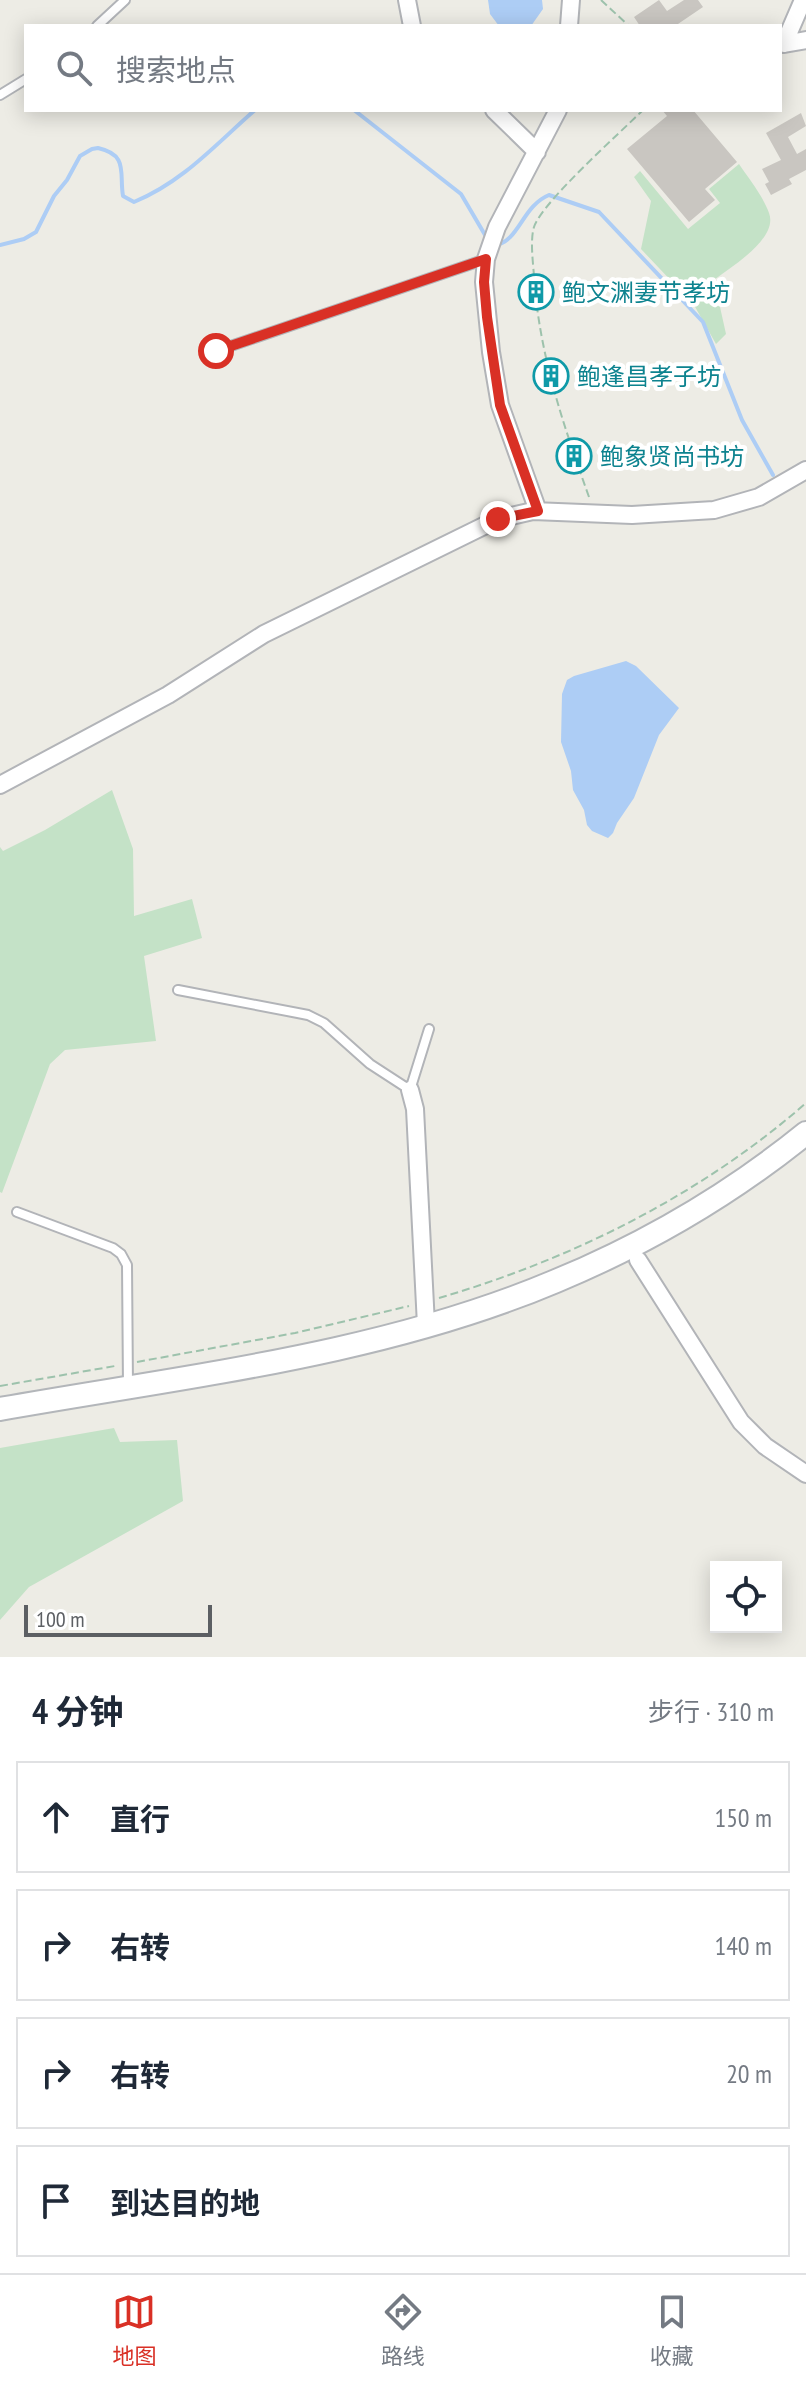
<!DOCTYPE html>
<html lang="zh">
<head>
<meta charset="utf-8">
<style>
	:root { --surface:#fff; --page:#f2f2f3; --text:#1f2937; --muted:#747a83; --line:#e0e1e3; --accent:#d93025 }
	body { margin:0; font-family:"PT Sans Narrow","Noto Sans SC",sans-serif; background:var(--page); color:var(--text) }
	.controls { position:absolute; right:24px; bottom:24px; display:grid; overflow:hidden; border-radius:0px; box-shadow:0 4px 20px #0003 }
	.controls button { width:72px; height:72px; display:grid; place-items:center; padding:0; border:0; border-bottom:2px solid var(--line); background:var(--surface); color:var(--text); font:40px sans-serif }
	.scale { position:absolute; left:24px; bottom:20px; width:188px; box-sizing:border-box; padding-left:8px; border:4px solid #5c5f63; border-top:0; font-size:22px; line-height:28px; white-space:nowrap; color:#5c5f63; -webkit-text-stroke:6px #fff; paint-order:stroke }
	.stop { position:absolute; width:24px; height:24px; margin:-18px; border:6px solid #d93025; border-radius:50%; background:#fff }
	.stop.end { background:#d93025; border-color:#fff; box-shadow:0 2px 8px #0008 }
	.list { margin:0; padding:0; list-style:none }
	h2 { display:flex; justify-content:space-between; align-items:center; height:104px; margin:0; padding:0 32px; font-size:34px }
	h2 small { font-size:26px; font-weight:400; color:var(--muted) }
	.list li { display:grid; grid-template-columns:52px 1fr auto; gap:24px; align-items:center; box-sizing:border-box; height:112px; margin:0 16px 16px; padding:0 16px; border:2px solid var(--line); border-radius:0px }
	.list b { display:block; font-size:30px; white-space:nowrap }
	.list em { font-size:26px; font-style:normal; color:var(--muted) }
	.icon { flex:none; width:44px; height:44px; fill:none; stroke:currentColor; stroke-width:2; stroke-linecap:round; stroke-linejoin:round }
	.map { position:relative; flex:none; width:806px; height:1657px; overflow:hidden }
	.search { position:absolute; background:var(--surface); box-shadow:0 4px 20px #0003; left:24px; right:24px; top:24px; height:88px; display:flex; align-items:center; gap:20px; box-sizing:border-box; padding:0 28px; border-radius:0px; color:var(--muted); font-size:30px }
	.sheet { height:616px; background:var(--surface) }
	nav { display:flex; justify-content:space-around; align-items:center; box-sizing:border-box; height:112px; border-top:2px solid var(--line); background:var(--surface); font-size:22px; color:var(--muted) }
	nav a { display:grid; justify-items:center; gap:4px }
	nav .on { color:var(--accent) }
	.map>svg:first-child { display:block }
</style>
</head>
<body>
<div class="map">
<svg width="806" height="1657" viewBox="0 0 806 1657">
	<rect width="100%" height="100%" fill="#edece5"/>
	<path fill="#c4e2c7" d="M739 164C749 179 763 196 769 213 779 239 728 269 711 282L718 298 726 334 716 344 694 305 641 249 651 201 634 177 640 171 688 229 720 203 709 189Z
		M112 790 133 849 134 916 192 899 202 938 144 956 156 1041 65 1050 50 1064 2 1193 0 1192V847L3 851 45 830Z
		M114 1428 120 1442 177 1440 183 1501 29 1587 0 1620V1448Z"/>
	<path fill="#adcdf5" d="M488 0H542L543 9 531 26H499L490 14Z
		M626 661 636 666 679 708 659 735 634 798 617 823 613 833 608 838 592 831 587 825 584 810 573 790 571 771 561 742 562 694 567 680 574 676Z"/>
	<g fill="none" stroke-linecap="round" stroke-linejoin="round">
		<path stroke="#adcdf5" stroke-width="4" d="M354 110 461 194 488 240
			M0 245 24 239 36 232 54 196 67 180 80 156 92 149 98 148C129 155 119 173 123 196L134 202C183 182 216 144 255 110
			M495 245C519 242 522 206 549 195L599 212 703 322 742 420 773 475"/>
	</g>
	<path fill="#c9c6c1" d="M659 0 667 11 684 0H698L703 7 675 26H640L634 17Z
		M662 110H693L737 162 705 189 715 200 689 222 627 149 667 116Z
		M801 113 806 126 788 137 797 154 806 149V170L789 179 792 184 771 195 765 184 769 182 762 169 781 160 766 133Z"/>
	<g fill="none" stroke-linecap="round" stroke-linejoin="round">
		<defs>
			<path id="service" d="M97 26 125 0
				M0 95 26 79
				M216 351 486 259
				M178 990 308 1015 324 1023 370 1064 410 1090 429 1029
				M17 1212 113 1248 121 1254 127 1265 128 1386"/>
			<path id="minor" d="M407 0 412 26
				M569 26 571 0
				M784 44 803 0
				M784 44 806 40
				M494 110 537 152
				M538 511 500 405 491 352 484 282 486 259 497 227 558 110
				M0 785 168 695 264 634 498 519 533 511 632 515 714 510 759 497 806 470
				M410 1090 415 1109 426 1325
				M638 1260 741 1422 765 1446 806 1474"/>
			<path id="secondary" d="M0 1409C186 1376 381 1355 556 1281 645 1244 731 1194 806 1133"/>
		</defs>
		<use href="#service" stroke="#b2b4b8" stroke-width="12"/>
		<use href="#minor" stroke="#b2b4b8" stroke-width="20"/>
		<use href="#secondary" stroke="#b3b6ba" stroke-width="26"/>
		<path stroke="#9dc2ac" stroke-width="2" stroke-dasharray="8 4" stroke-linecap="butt" d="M601 0 629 26
			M589 497C563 424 539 354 534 276 533 262 530 240 534 227 543 201 620 133 643 110
			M439 1298C572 1259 701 1195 806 1103
			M137 1362 295 1333 409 1306
			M0 1386 115 1366"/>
		<use href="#service" stroke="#fff" stroke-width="8"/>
		<use href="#minor" stroke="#fff" stroke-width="16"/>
		<use href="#secondary" stroke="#fff" stroke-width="22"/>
	</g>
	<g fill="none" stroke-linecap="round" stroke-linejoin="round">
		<path stroke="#d93025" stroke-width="10" d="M216 351 486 259 484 282 487 317 500 405 538 511 498 519"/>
	</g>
	<defs>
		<symbol id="building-ring" viewBox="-11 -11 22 22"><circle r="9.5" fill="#fff" stroke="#0f9aa8" stroke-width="1.5"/><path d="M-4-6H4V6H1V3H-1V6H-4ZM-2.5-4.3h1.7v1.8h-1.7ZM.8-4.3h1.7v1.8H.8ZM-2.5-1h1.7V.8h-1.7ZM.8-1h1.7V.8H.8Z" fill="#0f9aa8"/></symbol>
	</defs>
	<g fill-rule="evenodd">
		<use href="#building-ring" x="516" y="272" width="40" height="40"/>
		<use href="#building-ring" x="531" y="356" width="40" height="40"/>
		<use href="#building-ring" x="554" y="436" width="40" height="40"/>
	</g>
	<g text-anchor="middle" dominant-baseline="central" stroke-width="8" stroke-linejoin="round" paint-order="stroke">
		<g font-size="24" fill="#0d838f" stroke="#fff" text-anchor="start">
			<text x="562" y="292">鲍文渊妻节孝坊</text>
			<text x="577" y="376">鲍逢昌孝子坊</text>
			<text x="600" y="456">鲍象贤尚书坊</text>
		</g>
	</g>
</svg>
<div class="controls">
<button><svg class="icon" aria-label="locate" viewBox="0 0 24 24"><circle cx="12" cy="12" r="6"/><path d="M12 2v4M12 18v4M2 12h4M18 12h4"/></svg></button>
</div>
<div class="scale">100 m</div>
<div class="stop" style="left:216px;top:351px"></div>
<div class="stop end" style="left:498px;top:519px"></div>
<div class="search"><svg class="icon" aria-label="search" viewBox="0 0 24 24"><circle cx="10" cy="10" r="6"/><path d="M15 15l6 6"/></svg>搜索地点</div>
</div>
<section class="sheet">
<h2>4 分钟<small>步行 · 310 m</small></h2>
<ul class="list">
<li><svg class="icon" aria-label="ahead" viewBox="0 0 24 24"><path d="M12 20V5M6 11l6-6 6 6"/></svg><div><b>直行</b></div><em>150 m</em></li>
<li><svg class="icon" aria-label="right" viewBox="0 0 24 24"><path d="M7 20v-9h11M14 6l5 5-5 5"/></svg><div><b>右转</b></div><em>140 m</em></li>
<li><svg class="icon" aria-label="right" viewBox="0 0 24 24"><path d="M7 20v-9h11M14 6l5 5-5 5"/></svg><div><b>右转</b></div><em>20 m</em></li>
<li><svg class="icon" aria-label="arrive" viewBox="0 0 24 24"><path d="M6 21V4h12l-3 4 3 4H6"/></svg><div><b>到达目的地</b></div></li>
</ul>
</section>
<nav>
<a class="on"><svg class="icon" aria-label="map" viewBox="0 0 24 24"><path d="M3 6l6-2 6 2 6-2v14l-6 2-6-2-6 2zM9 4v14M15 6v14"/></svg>地图</a>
<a><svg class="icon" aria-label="directions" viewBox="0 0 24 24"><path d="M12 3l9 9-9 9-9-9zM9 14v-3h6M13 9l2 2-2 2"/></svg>路线</a>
<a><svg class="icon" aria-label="saved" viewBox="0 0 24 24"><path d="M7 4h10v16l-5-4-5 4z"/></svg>收藏</a>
</nav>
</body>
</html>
